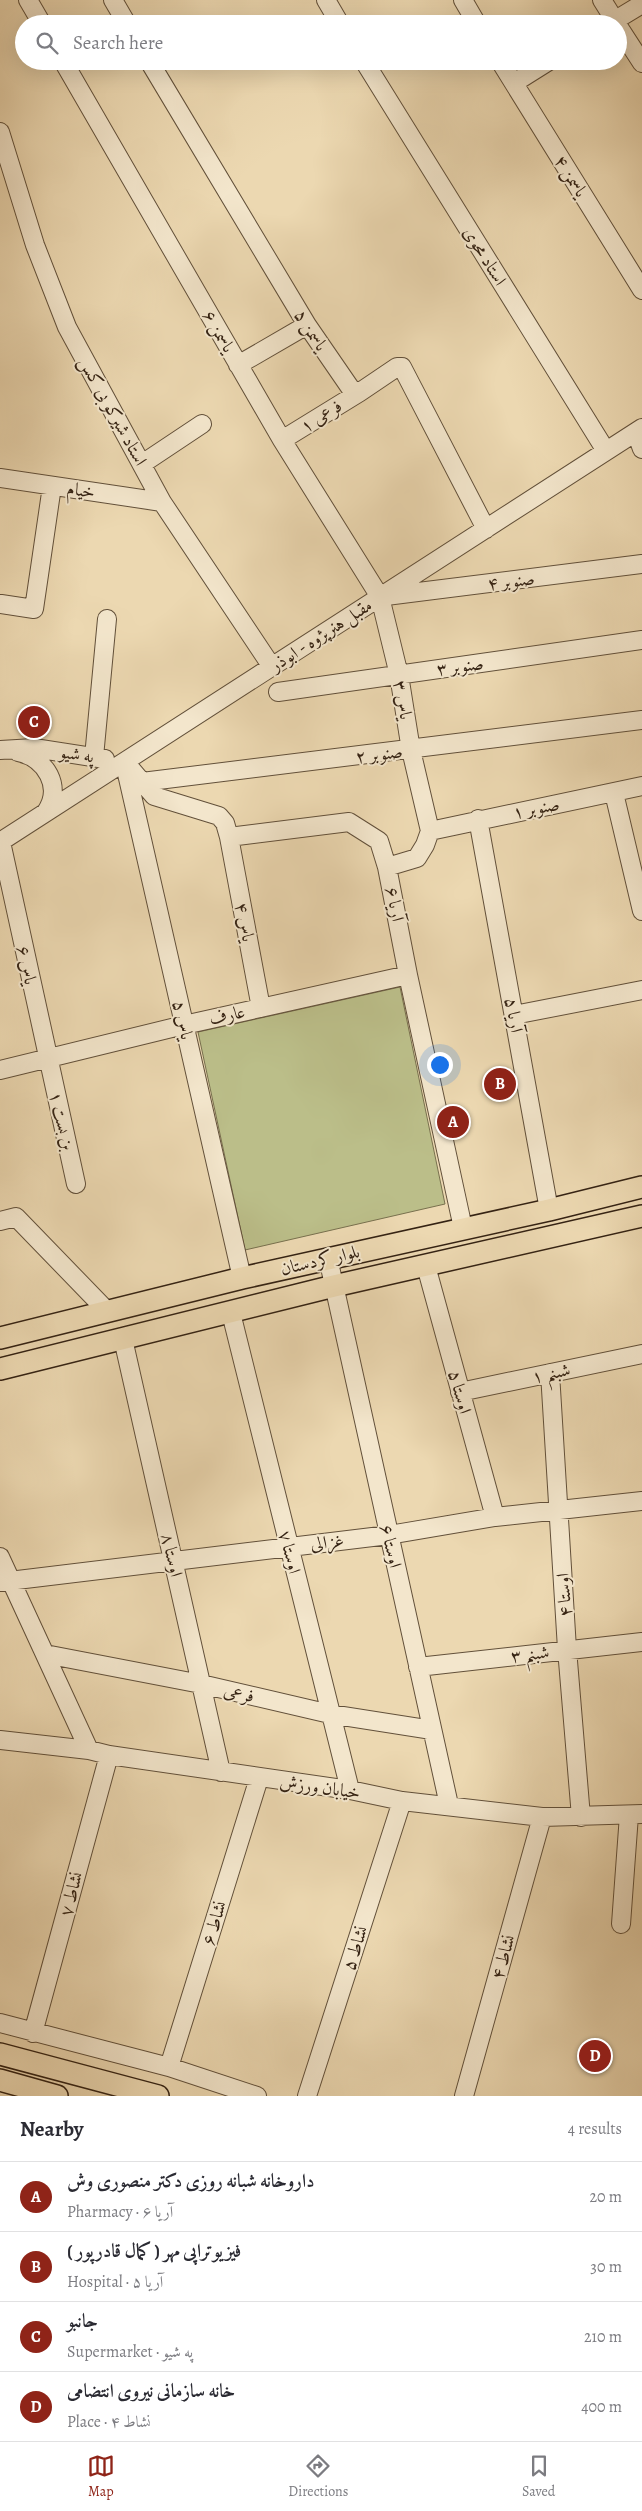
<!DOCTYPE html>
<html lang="en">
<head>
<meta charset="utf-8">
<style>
	:root { --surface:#fff; --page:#f2f2f3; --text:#2b2b33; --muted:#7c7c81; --line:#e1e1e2; --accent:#8f2418 }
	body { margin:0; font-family:Alegreya,Amiri,serif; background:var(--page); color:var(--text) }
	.you { position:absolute; left:439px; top:1064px; width:18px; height:18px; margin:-12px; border:4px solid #fff; border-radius:50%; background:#1a73e8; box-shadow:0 0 0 8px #1a73e833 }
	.badge { display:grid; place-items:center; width:32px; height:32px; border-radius:50%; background:var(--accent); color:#fff; font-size:16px; font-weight:700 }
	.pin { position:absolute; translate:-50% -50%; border:2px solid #fff; box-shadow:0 1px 5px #0006 }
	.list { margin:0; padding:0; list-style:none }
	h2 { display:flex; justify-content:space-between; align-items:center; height:65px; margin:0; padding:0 20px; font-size:21px }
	h2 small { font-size:16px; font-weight:400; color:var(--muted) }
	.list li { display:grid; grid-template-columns:32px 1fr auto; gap:15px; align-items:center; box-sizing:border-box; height:70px; padding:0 20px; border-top:1px solid var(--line) }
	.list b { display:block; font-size:19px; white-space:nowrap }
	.list p { margin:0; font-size:16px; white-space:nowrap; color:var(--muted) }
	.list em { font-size:16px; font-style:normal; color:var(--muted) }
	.icon { flex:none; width:28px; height:28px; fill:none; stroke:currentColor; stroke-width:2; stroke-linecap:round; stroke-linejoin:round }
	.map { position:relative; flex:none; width:642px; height:2096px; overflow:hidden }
	.search { position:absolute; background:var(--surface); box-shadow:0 5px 20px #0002; left:15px; right:15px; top:15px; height:55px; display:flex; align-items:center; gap:12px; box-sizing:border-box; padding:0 18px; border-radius:28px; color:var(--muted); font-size:19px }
	.sheet { height:345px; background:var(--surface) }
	nav { display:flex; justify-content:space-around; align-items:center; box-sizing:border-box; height:70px; border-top:1px solid var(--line); background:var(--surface); font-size:14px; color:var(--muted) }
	nav a { display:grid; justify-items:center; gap:2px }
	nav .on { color:var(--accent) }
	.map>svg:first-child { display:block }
</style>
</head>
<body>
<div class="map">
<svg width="642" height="2096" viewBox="0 0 642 2096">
	<rect width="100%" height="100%" fill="#ecd8b1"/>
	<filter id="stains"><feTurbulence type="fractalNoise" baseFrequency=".004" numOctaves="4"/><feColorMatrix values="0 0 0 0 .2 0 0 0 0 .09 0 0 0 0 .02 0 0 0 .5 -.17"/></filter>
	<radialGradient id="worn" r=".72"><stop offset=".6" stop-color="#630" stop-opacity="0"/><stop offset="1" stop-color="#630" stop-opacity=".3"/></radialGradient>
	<path fill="#bbbe89" stroke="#78704e" d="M400 987 445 1204 245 1250 198 1032Z"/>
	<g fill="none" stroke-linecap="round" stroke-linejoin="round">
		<defs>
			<path id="minor" d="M28 0 42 24
				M113 0 127 24
				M326 0 340 24
				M463 0 477 24
				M602 0 617 24
				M609 24 642 4
				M618 26 642 63
				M63 61 282 440 380 597 399 675 411 750 430 831 425 845 417 858 387 867
				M149 61 307 325 351 389 360 392 397 367H402L486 529
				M364 61 606 451
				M500 61 642 290
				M514 83 549 61
				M0 132 35 245 67 327 162 502 272 667
				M238 365 307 325
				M636 432 642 449
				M282 440 360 392
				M142 464 202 424
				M0 478 162 502
				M386 596 642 564
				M1 604 34 609 52 486
				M278 692 642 640
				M0 750 34 748 105 759
				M18 752C46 758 63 787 46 812
				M94 757 107 619
				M125 762 142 782 642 720
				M125 765 242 1278
				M142 782 154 796 219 816 225 823 229 837 349 822 379 841 387 867 408 975 463 1228
				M614 793 642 911
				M478 819 549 1210
				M430 831 642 786
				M229 837 261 1008
				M0 842 642 428
				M1 842 76 1184
				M514 1015 642 990
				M0 1070 184 1025 408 975
				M0 1221 16 1217 108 1312
				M328 1258 449 1805
				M426 1266 495 1517
				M231 1313 350 1790
				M123 1339 221 1772
				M550 1373 567 1649 581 1817
				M460 1392 642 1354
				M0 1557 89 1750
				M0 1582 389 1535 495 1517 642 1501
				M45 1654 201 1684 330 1714 432 1730
				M418 1667 642 1642
				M0 1740 89 1750 109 1755 350 1790 402 1801 542 1817 642 1814
				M621 1924 629 1815
				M0 2023 169 2067 257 2096
				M33 2033 109 1755
				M169 2067 259 1778
				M307 2096 402 1801
				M464 2096 542 1817"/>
			<path id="major" d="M0 1338 242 1278 549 1210 642 1187
				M0 1369 334 1286 642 1216
				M0 2054 158 2096
				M0 2080 57 2096"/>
		</defs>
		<use href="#minor" stroke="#62503a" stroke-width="20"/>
		<use href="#major" stroke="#342213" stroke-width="24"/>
		<use href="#minor" stroke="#f3e6cc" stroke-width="18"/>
		<use href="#major" stroke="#ecd8b1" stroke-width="21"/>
	</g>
	<g text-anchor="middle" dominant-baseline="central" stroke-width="4" stroke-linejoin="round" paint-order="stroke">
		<g font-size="18" fill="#342213" stroke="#f3e6cc">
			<text transform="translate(571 176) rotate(58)">یاسمن ۴</text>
			<text transform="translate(485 256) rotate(58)">استاد محوی</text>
			<text transform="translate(311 330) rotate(57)">یاسمن ۵</text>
			<text transform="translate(219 331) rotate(60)">یاسمن ۶</text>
			<text transform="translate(113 411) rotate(61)">استاد شیرکو بی کس</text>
			<text transform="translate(321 416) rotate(-32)">فرعی ۱</text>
			<text transform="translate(81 490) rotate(8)">خیام</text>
			<text transform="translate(511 581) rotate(-7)">صنوبر ۴</text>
			<text transform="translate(321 635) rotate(-33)">مقبل هنرپژوه - ابوذر</text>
			<text transform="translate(460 666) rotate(-8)">صنوبر ۳</text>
			<text transform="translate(403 700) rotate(80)">یاس ۳</text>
			<text transform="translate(77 754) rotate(9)">په شیو</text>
			<text transform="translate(379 754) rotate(-7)">صنوبر ۲</text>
			<text transform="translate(536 808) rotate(-11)">صنوبر ۱</text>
			<text transform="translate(395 904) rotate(79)">آریا ۶</text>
			<text transform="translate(245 922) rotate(79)">یاس ۴</text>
			<text transform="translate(27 965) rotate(78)">یاس ۶</text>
			<text transform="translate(227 1015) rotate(-13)">عارف</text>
			<text transform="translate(514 1015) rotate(80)">آریا ۵</text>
			<text transform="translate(183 1020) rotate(77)">یاس ۵</text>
			<text transform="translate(62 1121) rotate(77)">بن بست ۱</text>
			<text transform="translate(320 1260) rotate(-13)">بلوار کردستان</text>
			<text transform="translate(551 1373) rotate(-12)">شبنم ۱</text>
			<text transform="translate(460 1392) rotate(75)">اوستا ۵</text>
			<text transform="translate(327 1542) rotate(-7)">غزالی</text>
			<text transform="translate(391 1546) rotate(77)">اوستا ۶</text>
			<text transform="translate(290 1552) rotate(76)">اوستا ۷</text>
			<text transform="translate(172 1555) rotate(77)">اوستا ۸</text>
			<text transform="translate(564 1595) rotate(-94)">اوستا ۴</text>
			<text transform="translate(530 1654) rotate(-7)">شبنم ۳</text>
			<text transform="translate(239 1693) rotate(13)">فرعی</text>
			<text transform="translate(320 1787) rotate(8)">خیابان ورزش</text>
			<text transform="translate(71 1894) rotate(-75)">نشاط ۷</text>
			<text transform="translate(214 1923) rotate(-73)">نشاط ۶</text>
			<text transform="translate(355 1948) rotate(-72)">نشاط ۵</text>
			<text transform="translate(503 1957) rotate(-74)">نشاط ۴</text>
		</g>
	</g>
	<rect width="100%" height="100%" filter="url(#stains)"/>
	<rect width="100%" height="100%" fill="url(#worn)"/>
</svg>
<div class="you"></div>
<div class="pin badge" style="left:453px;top:1122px">A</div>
<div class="pin badge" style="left:500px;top:1084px">B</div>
<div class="pin badge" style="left:34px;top:722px">C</div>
<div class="pin badge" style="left:595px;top:2056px">D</div>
<div class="search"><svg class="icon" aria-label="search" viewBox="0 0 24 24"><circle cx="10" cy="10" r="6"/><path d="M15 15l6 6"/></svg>Search here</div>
</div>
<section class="sheet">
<h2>Nearby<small>4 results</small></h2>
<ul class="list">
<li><span class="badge">A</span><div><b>داروخانه شبانه روزی دکتر منصوری وش</b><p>Pharmacy · آریا ۶</p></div><em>20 m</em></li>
<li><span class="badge">B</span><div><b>فیزیوتراپی مهر ( کمال قادرپور )</b><p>Hospital · آریا ۵</p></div><em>30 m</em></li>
<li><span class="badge">C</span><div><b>جانبو</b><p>Supermarket · په شیو</p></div><em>210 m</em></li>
<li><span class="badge">D</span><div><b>خانه سازمانی نیروی انتضامی</b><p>Place · نشاط ۴</p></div><em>400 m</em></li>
</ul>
</section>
<nav>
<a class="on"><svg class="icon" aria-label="map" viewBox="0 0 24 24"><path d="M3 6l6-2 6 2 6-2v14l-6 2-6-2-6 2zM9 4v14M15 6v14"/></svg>Map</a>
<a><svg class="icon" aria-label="directions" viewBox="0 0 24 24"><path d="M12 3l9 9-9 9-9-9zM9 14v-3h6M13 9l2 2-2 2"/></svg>Directions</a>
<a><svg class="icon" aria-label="saved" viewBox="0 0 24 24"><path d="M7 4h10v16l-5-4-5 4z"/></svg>Saved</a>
</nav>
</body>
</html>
